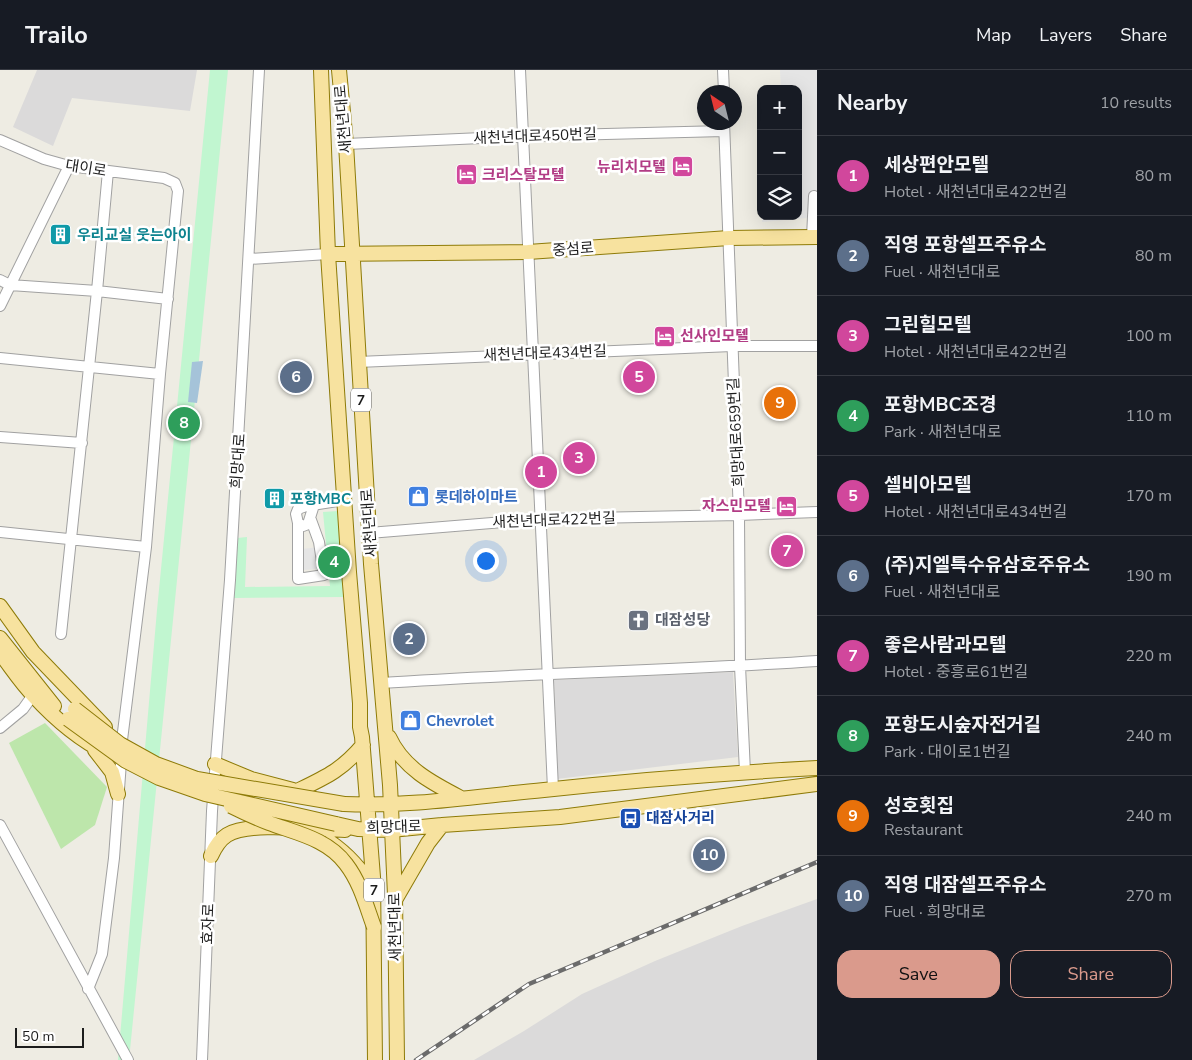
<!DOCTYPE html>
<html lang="en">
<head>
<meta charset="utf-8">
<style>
	:root { --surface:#171b24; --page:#242831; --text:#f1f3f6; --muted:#9ea1a6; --line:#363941; --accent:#da9a8c }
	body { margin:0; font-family:"Nunito Sans","Noto Sans KR",sans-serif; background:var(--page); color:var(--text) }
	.controls { position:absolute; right:15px; top:15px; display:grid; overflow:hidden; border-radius:10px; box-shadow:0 5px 20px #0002 }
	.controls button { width:45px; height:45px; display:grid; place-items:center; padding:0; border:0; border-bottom:1px solid var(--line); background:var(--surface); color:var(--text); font:25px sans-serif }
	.compass { position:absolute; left:697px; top:15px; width:45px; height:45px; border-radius:50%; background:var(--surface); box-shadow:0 5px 20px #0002; rotate:325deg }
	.scale { position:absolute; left:15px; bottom:12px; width:69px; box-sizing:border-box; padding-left:5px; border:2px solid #1d1d1d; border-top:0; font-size:14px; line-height:18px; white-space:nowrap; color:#1d1d1d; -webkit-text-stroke:4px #fff; paint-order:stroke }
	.you { position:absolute; left:485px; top:490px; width:18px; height:18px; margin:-12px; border:4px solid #fff; border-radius:50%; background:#1a73e8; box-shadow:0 0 0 8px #1a73e833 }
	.badge { display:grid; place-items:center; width:32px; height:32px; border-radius:50%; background:var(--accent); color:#fff; font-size:16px; font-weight:700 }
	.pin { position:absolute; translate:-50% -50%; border:2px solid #fff; box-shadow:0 1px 5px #0006 }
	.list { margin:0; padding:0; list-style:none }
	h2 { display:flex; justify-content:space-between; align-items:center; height:65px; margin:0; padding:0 20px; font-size:21px }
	h2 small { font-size:16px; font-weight:400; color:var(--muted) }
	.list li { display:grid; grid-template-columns:32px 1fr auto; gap:15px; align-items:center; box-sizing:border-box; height:80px; padding:0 20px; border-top:1px solid var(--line) }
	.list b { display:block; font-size:19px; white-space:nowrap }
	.list p { margin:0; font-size:16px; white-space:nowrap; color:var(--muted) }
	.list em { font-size:16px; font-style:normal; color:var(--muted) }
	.actions { display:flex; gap:10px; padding:15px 20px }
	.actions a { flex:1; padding:11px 0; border:1px solid var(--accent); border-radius:15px; text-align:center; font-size:18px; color:var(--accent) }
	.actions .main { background:var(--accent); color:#111 }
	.icon { flex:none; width:28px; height:28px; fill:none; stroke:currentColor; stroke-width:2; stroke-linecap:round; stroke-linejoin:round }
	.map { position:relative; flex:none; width:817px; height:990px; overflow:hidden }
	header { display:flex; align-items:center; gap:30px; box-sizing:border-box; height:70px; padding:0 25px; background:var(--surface); border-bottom:1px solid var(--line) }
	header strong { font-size:24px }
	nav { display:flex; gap:28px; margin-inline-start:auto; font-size:18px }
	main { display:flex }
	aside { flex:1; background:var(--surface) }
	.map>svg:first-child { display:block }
</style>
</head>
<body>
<header>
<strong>Trailo</strong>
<nav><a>Map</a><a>Layers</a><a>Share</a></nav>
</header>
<main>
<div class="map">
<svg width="817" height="990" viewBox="0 0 817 990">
	<rect width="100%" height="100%" fill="#eeece3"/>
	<path fill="#dbdada" d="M37 0H197L190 41 72 28 53 76 13 57Z
		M733 602 738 687 557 709 554 610Z
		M817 829V990H474L524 961 582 924 655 891 742 856Z"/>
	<path fill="#bde6ab" d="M45 653 107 717 95 755 61 779 9 673Z"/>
	<path fill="#c1f6d0" d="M210 0H228L129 990H118L157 540Z
		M338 441 343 527 233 528 237 468 247 467 245 517 330 516 323 442Z"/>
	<path fill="#e5e5e5" d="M780 0H817V147L762 152V146H798V19H781Z
		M319 477 320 499 303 500 302 479Z"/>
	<path fill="#a5c3d9" d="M203 291 197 333 188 332 192 292Z"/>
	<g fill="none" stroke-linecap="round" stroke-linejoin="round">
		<defs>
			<path id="minor" d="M520 0 553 719
				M723 0 724 22
				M724 52 739 445 740 596 745 702
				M0 70 44 89 69 96 164 108 175 113 178 121 160 304 146 477 122 670
				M346 74 527 66 724 61
				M812 167 814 126
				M249 189 328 184
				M0 210 10 215 97 221 168 229
				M0 236 69 96
				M0 288 160 304
				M358 292 732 276H817
				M0 367 82 373
				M314 435 308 454 303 456 298 453 296 444 298 439 306 436 344 430
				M298 453V509L324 505 319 472 311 450
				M0 462 146 477
				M369 463 541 449 739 445 817 442
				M61 564 97 221 108 101
				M381 613C526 603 672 601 817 591
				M0 658 23 639 33 625
				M0 755 128 990
				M88 919 102 884 114 788 121 692
				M202 990 212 741 230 510 259 0"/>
			<path id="major" d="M321 0 328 184 349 502 360 633V657L362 667 373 807 375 990
				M339 0 346 74 371 494 390 715 395 825 397 990
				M328 184 528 182 729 168 817 167
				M0 536 33 582 105 657
				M0 568 54 636
				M0 583C11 597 21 613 34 626 55 649 80 670 108 684
				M389 667C403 698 432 713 461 728
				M95 680 112 702 118 724
				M215 694 251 709 293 720
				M297 721C326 707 342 700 363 675
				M344 734C411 737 478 726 544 720 635 710 726 703 817 698
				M336 754 358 759 391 760 442 755 560 747 817 714
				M330 772C349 785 362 800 374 820
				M211 786C215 777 219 770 227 765 249 751 318 760 345 760
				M395 830 428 773 442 755"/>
		</defs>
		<use href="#minor" stroke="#a1a1a1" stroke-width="12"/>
		<use href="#major" stroke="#8e7b08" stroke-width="16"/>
		<use href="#minor" stroke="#fff" stroke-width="10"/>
		<use href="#major" stroke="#f7e29f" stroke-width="14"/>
		<defs>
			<path id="rail" d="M416 990 529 914 817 792"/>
		</defs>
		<use href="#rail" stroke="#6b6b6b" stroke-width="4.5"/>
		<use href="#rail" stroke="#fff" stroke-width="2.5" stroke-dasharray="8" stroke-linecap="butt"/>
		<defs>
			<path id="major-bridge" d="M75 639 120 674 156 694 197 709 344 734
				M68 649 126 691 159 708 205 724 336 754
				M231 736C243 742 256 748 269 753 296 763 328 769 346 794 360 812 366 835 374 857"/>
		</defs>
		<use href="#major-bridge" stroke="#8e7b08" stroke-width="16" stroke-linecap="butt"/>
		<use href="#major-bridge" stroke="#f7e29f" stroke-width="14"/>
	</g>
	<defs>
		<symbol id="hotel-square" viewBox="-11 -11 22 22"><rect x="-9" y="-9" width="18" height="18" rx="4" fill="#d1479c" stroke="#fff"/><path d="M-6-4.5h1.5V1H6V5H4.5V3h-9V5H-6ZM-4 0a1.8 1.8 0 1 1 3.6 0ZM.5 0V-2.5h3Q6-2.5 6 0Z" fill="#fff"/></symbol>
		<symbol id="building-square" viewBox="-11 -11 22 22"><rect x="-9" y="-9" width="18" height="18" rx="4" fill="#0f9aa8" stroke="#fff"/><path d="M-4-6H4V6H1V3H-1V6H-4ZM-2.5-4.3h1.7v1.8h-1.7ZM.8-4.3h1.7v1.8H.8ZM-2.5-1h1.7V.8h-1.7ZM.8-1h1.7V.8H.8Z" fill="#fff"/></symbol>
		<symbol id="shop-square" viewBox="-11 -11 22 22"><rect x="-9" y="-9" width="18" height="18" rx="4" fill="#3f7fe0" stroke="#fff"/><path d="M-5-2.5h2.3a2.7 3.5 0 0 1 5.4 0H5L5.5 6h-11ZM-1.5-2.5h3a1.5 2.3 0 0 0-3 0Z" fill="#fff"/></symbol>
		<symbol id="church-square" viewBox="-11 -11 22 22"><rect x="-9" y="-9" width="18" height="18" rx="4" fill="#6b7280" stroke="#fff"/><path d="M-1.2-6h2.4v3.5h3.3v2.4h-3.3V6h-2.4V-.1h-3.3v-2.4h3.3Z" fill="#fff"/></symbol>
		<symbol id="bus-square" viewBox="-11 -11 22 22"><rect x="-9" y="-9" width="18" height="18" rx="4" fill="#1a4fb4" stroke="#fff"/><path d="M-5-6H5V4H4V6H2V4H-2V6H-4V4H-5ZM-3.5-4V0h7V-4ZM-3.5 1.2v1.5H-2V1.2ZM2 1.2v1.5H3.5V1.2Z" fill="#fff"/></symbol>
	</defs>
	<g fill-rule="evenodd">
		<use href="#hotel-square" x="670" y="84" width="25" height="25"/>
		<use href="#hotel-square" x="454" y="92" width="25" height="25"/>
		<use href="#building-square" x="48" y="152" width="25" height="25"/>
		<use href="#hotel-square" x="652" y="254" width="25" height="25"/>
		<use href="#shop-square" x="406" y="414" width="25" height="25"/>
		<use href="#building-square" x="262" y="416" width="25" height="25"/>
		<use href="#hotel-square" x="774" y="424" width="25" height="25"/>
		<use href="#church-square" x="626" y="538" width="25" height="25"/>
		<use href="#shop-square" x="398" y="638" width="25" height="25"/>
		<use href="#bus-square" x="618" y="736" width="25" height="25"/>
	</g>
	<g text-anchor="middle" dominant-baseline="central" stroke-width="5" stroke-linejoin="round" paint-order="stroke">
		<g fill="#fff" stroke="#616161" stroke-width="1">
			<rect x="351" y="318.5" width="20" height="23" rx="4"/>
			<rect x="364" y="808.5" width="20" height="23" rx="4"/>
		</g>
		<g font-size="14" font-weight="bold" fill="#1d1d1d">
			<text x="361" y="330">7</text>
			<text x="374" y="820">7</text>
		</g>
		<g font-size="15" fill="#1d1d1d" stroke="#fff">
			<text transform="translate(343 49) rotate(-95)">새천년대로</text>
			<text transform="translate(535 66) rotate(-2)">새천년대로450번길</text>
			<text transform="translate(86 98) rotate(9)">대이로</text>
			<text transform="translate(573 179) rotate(-4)">중섬로</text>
			<text transform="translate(545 283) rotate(-2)">새천년대로434번길</text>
			<text transform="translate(736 362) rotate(-93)">희망대로659번길</text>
			<text transform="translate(238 391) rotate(-86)">희망대로</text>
			<text transform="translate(554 450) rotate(-2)">새천년대로422번길</text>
			<text transform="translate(369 453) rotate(-94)">새천년대로</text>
			<text transform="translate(394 757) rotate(-2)">희망대로</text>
			<text transform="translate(208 854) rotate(-88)">효자로</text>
			<text transform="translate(395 857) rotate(-91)">새천년대로</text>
		</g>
		<g font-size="15" font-weight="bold" fill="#b23c85" stroke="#fff" text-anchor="end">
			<text x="666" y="97">뉴리치모텔</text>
			<text x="482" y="105" text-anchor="start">크리스탈모텔</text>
			<text x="680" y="266" text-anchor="start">선사인모텔</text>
			<text x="771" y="436">자스민모텔</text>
		</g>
		<g font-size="15" font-weight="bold" fill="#0d838f" stroke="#fff" text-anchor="start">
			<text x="77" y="165">우리교실 웃는아이</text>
			<text x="290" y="429">포항MBC</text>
		</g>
		<g font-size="15" font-weight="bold" fill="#366cbe" stroke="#fff" text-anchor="start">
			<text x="435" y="427">롯데하이마트</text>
			<text x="426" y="651">Chevrolet</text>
		</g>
		<g font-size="15" font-weight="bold" fill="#5b616d" stroke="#fff" text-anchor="start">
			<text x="655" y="550">대잠성당</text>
		</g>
		<g font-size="15" font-weight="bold" fill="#164399" stroke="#fff" text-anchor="start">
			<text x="646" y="748">대잠사거리</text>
		</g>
	</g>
</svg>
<div class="controls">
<button>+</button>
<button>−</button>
<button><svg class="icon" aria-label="layers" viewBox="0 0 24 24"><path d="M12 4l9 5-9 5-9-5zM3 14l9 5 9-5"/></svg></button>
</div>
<svg class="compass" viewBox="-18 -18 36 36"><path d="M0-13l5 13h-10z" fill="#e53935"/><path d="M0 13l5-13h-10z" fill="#9ea1a6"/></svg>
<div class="scale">50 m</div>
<div class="you"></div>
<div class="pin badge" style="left:541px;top:402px;background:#d1479c">1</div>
<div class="pin badge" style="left:409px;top:569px;background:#5c6f8a">2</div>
<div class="pin badge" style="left:579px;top:388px;background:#d1479c">3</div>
<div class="pin badge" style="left:334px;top:492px;background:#2e9e5b">4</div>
<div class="pin badge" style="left:639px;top:307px;background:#d1479c">5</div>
<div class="pin badge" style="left:296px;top:307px;background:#5c6f8a">6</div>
<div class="pin badge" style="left:787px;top:481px;background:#d1479c">7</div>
<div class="pin badge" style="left:184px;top:353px;background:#2e9e5b">8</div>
<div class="pin badge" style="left:780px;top:333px;background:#e8710a">9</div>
<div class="pin badge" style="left:709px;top:785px;background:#5c6f8a">10</div>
</div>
<aside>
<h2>Nearby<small>10 results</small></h2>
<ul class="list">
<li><span class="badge" style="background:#d1479c">1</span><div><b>세상편안모텔</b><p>Hotel · 새천년대로422번길</p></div><em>80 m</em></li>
<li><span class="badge" style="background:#5c6f8a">2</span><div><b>직영 포항셀프주유소</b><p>Fuel · 새천년대로</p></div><em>80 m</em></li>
<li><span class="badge" style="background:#d1479c">3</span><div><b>그린힐모텔</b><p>Hotel · 새천년대로422번길</p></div><em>100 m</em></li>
<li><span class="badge" style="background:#2e9e5b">4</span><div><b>포항MBC조경</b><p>Park · 새천년대로</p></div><em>110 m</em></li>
<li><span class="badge" style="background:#d1479c">5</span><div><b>셀비아모텔</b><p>Hotel · 새천년대로434번길</p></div><em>170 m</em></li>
<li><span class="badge" style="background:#5c6f8a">6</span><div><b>(주)지엘특수유삼호주유소</b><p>Fuel · 새천년대로</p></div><em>190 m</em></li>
<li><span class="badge" style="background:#d1479c">7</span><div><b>좋은사람과모텔</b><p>Hotel · 중흥로61번길</p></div><em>220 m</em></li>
<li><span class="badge" style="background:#2e9e5b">8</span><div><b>포항도시숲자전거길</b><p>Park · 대이로1번길</p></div><em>240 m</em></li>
<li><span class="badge" style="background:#e8710a">9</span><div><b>성호횟집</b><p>Restaurant</p></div><em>240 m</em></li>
<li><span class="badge" style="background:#5c6f8a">10</span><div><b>직영 대잠셀프주유소</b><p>Fuel · 희망대로</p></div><em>270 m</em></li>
</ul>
<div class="actions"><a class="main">Save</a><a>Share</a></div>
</aside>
</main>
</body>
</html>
